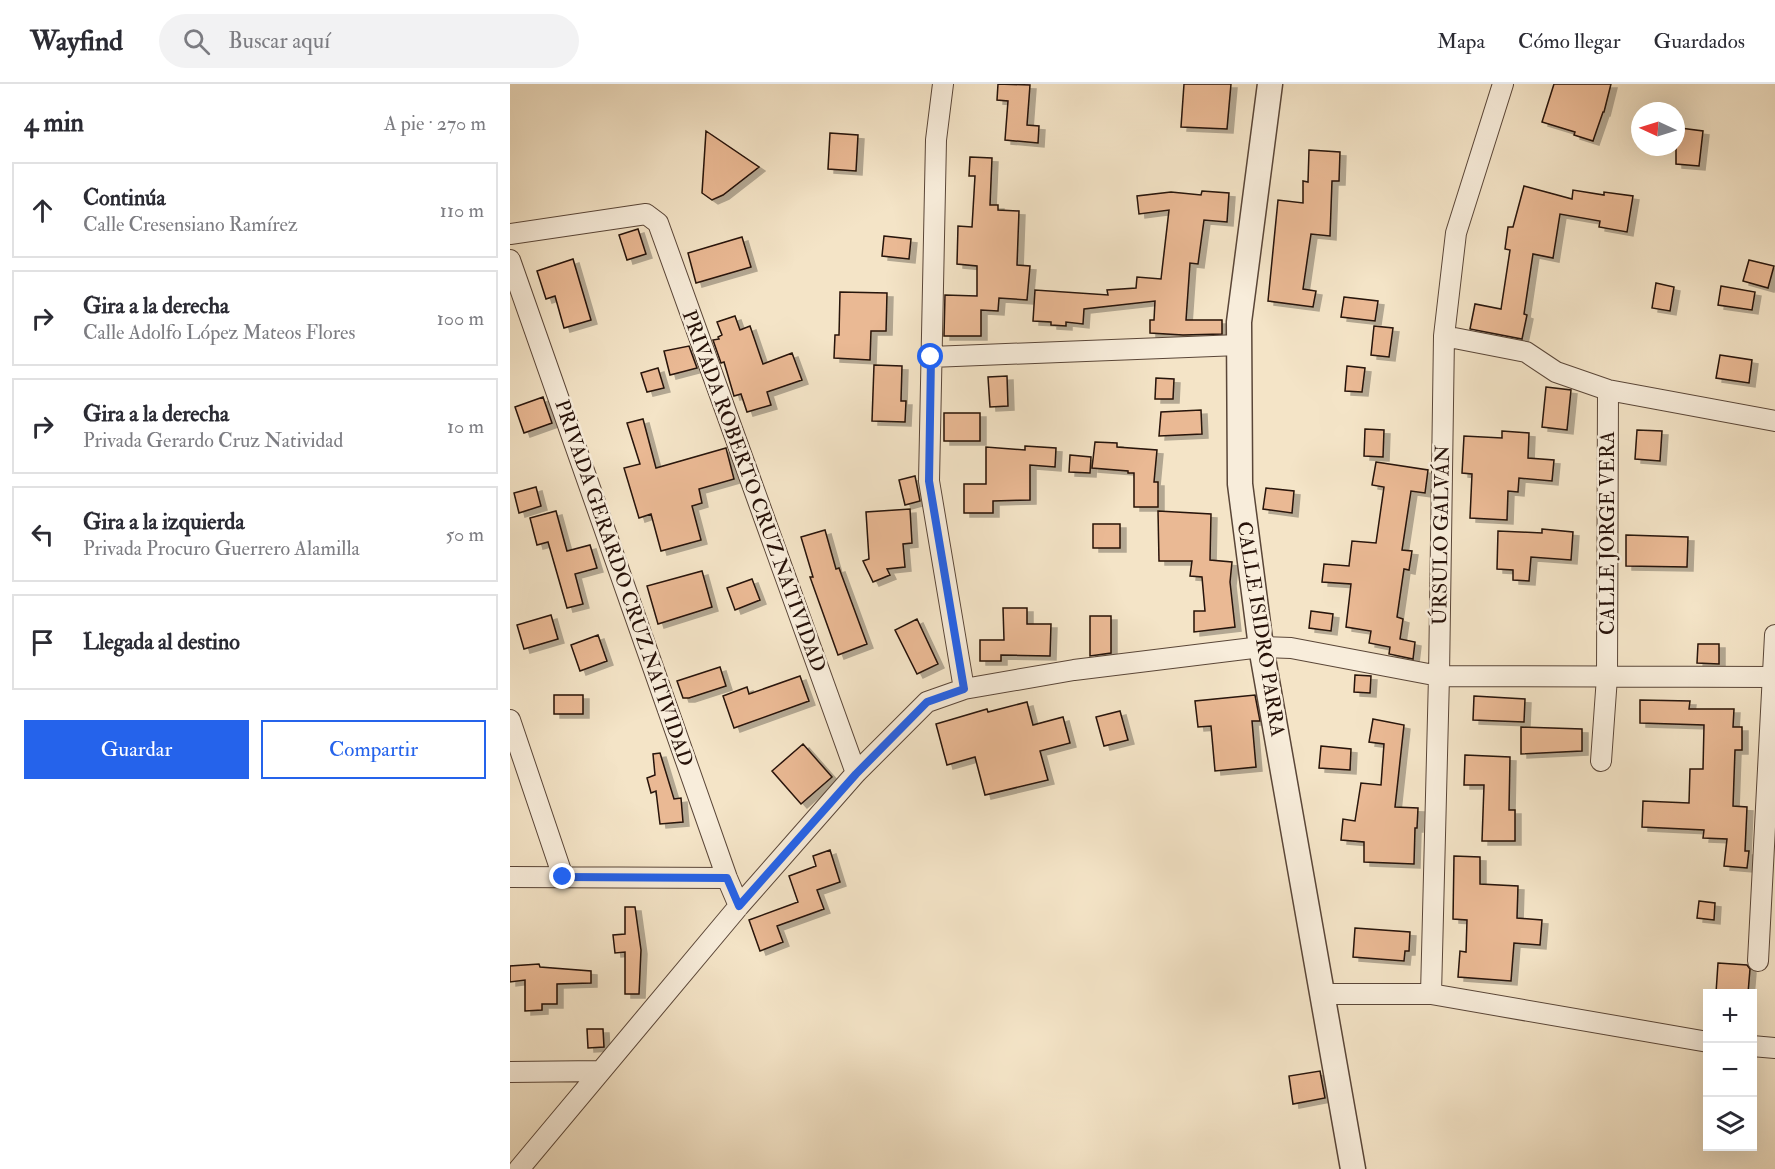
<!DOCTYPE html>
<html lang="es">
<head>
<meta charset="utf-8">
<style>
	:root { --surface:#fff; --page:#f2f2f3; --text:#2b2b33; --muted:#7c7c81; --line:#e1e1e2; --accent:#2563eb }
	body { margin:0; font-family:"IM FELL Double Pica",serif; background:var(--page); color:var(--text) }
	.controls { position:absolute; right:18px; bottom:18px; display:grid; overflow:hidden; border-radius:0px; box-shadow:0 6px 24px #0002 }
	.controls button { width:54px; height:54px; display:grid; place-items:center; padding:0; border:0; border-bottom:2px solid var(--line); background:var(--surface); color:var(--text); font:30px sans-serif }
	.compass { position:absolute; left:1121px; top:18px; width:54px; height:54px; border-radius:50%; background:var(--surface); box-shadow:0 6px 24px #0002; rotate:274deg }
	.stop { position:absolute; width:18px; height:18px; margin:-14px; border:4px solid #2563eb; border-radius:50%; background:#fff }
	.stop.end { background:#2563eb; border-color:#fff; box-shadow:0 2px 6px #0008 }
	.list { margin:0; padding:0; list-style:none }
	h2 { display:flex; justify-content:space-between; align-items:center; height:78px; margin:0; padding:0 24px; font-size:26px }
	h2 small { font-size:20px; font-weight:400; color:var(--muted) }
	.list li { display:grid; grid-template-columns:39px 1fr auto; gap:18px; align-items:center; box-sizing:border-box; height:96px; margin:0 12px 12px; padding:0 12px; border:2px solid var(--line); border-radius:0px }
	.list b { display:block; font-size:22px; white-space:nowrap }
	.list p { margin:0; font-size:20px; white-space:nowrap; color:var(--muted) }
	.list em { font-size:20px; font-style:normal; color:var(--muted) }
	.actions { display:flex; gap:12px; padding:18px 24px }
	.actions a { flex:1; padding:14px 0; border:2px solid var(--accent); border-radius:0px; text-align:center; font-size:21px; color:var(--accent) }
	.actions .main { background:var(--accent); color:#fff }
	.icon { flex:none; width:33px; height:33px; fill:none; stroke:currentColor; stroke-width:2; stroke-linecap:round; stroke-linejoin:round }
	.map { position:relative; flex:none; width:1265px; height:1085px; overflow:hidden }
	header { display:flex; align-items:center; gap:36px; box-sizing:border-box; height:84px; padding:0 30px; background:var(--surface); border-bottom:2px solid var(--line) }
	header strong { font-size:28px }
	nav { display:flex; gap:33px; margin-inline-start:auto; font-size:21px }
	.search { width:420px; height:54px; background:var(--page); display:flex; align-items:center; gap:15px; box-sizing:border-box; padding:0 21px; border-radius:33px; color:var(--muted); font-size:22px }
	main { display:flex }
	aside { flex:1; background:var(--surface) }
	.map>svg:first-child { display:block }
</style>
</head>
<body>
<header>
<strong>Wayfind</strong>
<div class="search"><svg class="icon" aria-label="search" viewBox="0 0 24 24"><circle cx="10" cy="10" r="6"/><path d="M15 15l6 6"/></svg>Buscar aquí</div>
<nav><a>Mapa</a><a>Cómo llegar</a><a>Guardados</a></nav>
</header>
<main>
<aside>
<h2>4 min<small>A pie · 270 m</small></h2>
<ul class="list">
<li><svg class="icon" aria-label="ahead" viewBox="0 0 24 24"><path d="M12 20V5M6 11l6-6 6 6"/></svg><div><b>Continúa</b><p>Calle Cresensiano Ramírez</p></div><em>110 m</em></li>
<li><svg class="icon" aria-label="right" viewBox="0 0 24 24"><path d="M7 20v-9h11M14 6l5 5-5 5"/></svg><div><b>Gira a la derecha</b><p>Calle Adolfo López Mateos Flores</p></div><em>100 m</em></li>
<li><svg class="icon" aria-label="right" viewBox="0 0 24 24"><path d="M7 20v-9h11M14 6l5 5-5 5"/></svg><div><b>Gira a la derecha</b><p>Privada Gerardo Cruz Natividad</p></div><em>10 m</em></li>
<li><svg class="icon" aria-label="left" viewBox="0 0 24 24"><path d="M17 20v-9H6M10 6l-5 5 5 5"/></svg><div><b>Gira a la izquierda</b><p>Privada Procuro Guerrero Alamilla</p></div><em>50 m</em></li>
<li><svg class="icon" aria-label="arrive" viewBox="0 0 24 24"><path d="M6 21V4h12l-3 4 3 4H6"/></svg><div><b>Llegada al destino</b></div></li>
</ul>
<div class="actions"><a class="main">Guardar</a><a>Compartir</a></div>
</aside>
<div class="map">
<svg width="1265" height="1085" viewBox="0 0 1265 1085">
	<defs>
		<filter id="shadow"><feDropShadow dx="6" dy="4" stdDeviation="0" flood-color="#0004"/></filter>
	</defs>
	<rect width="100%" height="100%" fill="#f4e4c7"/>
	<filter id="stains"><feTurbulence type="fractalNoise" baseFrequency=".00333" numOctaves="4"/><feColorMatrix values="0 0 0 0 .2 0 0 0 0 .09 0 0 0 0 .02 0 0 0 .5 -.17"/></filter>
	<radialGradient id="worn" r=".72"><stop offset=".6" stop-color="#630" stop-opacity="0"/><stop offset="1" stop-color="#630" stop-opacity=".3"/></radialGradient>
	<path fill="#eab994" stroke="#271209" stroke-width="1.5" filter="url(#shadow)" d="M488 0 520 1 517 41 529 42 528 59 495 56 498 17 487 16Z
		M674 0H721L717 45 671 43Z
		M1044 0H1101L1094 28H1093L1083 57 1064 51 1065 48 1032 38Z
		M1170 44 1193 47 1189 82 1166 80V50H1170Z
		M196 47 249 83 213 111 202 116 192 109Z
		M320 49 348 51 346 87 318 85Z
		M799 66 830 68 829 97H822L820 152 801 150 793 205 806 207 803 223 758 217 768 116 793 119V97L798 98Z
		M460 73 482 74 480 121H488V126L509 127 507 181 520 182 517 216 489 214 488 227 471 226V252H434L435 211 467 212V182L447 180 448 142 462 143 465 92H459Z
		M1014 102 1062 115 1063 106 1094 111V108L1123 112 1117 148 1089 143 1090 137 1050 130 1043 174 1023 170 1014 230 1017 231 1012 255 960 245 965 220 991 225 1000 166 995 165 998 143H1003Z
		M692 107 719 109 717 138 694 136 688 180 680 179 676 236H712V250L673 251 640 249V236H644L645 217 574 225 573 240 556 238V242L541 241V238L523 237 525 206 598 211 597 206 626 204 627 193 651 195 659 126 629 130 627 112 661 108 691 111Z
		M128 145 136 170 117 176 109 151Z
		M374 152 401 155 399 175 372 172Z
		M232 153 241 183 186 199 178 169Z
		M63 175 81 236 54 244 45 212 36 215 27 187Z
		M1239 176 1264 182 1258 204 1233 197Z
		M1146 199 1164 203 1160 227 1142 224Z
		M1211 202 1245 208 1242 226 1208 221Z
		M330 208 377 209 376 247H361L360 276 324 274 325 251H329Z
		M834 213 868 217 865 237 831 233Z
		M225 232 230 246 240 242 253 280 282 269 292 296 257 308 261 321 237 328 231 310 224 312 214 278 211 279 203 256 209 255 208 253 212 251 207 238Z
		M864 242 883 244 879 273 861 271Z
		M179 262 187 284 160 291 154 267Z
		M1210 271 1242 276 1239 299 1206 294Z
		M364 281 392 282 391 317H396L395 338 362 337Z
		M837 282 855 284 852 308 835 307Z
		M148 284 154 304 137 308 131 289Z
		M497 292 498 322 480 323 478 293Z
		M646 294 664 295 663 315H645Z
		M1036 303 1061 306 1057 346 1032 343Z
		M33 313 42 339 14 349 5 323Z
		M691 326 692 350 649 352 651 328Z
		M434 329H470V357H434Z
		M133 335 146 384 216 364 224 395 189 405 192 419 182 422 191 456 151 467 141 430 129 434 114 384 130 380 117 339Z
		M855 345 874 346 873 373 854 372Z
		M1127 346 1152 347 1150 377 1125 375Z
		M992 347 1019 349 1018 374 1044 376 1042 397 1009 394 1008 408 998 407 997 436 960 434 962 390 952 389 954 352 992 354Z
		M585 358 607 359V363L647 366 644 398H648V423H624V389H618V387L582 384Z
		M515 362 546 364 545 383 520 381V416L483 417V429H454V400H476V363L515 366Z
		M560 371 581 373 580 389 559 388Z
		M866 378 918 386 915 409 901 407 892 466 902 467 899 486 894 485 887 533 893 535 890 555 905 558 903 575 879 570 880 563 859 559 861 547 836 543 841 500 812 498 814 480 839 482 842 457 866 459 874 403 862 401Z
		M405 392 410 417 395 421 389 396Z
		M26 403 31 422 9 429 4 409Z
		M756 404 784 407 782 429 753 425Z
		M400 425 402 459 393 460 395 483 377 485 380 491 363 498 353 477 359 475 356 428Z
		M46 427 57 467 80 461 87 484 65 490 73 520 57 524 38 458 27 461 20 434Z
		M648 427 701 430 700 476 722 478 720 498 725 543 684 548V527H695L692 493 680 492 682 477H649Z
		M583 440H610V464H583Z
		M1032 445 1063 448 1061 476 1021 473 1019 497 1003 496V486L987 485 988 447 1032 449Z
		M315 446 326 485 329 484 357 560 328 571 300 493H303L291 453Z
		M1116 451 1178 453 1177 483 1116 482Z
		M192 487 202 523 148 540 137 502Z
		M242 495 250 516 225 526 217 504Z
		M493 524H517V540H541L540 572 491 571V577H470V556H494Z
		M801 527 823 530 821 547 799 544Z
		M41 531 48 555 14 565 7 541Z
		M580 532H601V569L580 572Z
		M407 535 428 580 407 590 385 546Z
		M88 551 97 577 70 587 61 561Z
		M1188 560H1209V580L1187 579Z
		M210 583 216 602 179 614H173L167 597Z
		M845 591 861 592 860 609 844 608Z
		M290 592 299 617 224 644 213 612 237 603 239 610Z
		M44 611H73V630H44Z
		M745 611 750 637H742L746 683 705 687 701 642 688 643 685 617Z
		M964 612 1015 615 1014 638 963 636Z
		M1130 616 1180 617 1179 625H1224L1223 643H1232V666H1225L1223 722 1237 723 1235 767H1239L1237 784 1214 782 1217 755 1193 754 1194 746 1132 743 1133 717 1179 719 1180 685H1193L1194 641 1130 639Z
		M517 618 523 641 553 633 560 659 530 667 538 696 475 711 465 673 437 681 426 640 477 625 478 628Z
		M610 627 618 656 594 662 586 633Z
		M863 635 894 641 885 723 908 724 907 744H905L904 780 854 778V758L831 756 833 735 845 737 851 699 871 701 874 660 859 658Z
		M1011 643 1072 645V667L1011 670Z
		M293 660 322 693 291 720 262 687Z
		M811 662 841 665 840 686 809 684Z
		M150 669 164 715 171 714 173 738 150 740 146 707 141 709 137 694 145 691 143 670Z
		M955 671 1000 673 999 726H1005V757H972L974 701H954Z
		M320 766 330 798 307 806 314 825 267 842 273 858 250 867 239 836 288 818 279 792 306 782 303 772Z
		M944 772 970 773V800L1008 802 1007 834 1032 836 1030 861 1004 859 1001 897 948 893 950 867 956 868 957 836 943 835Z
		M1189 817 1205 819 1204 836 1187 834Z
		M115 823H125L131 866 129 910H115V868L105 869 103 851 115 850Z
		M845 844 900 848 899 867H895L894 877 843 873Z
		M1208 879 1237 881 1240 885 1238 909H1206Z
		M29 880 30 883 81 887V899L47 900V920H32V926L15 927V896L0 898V882Z
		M77 945H93L94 963 78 964Z
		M810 987 815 1014 783 1020 779 992Z"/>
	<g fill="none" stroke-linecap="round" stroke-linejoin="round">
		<defs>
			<path id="minor" d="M433 0 426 56 419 397 454 605
				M0 150 136 130 148 139 346 689
				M0 176 217 794 229 822
				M934 252 1016 268 1046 288 1098 306 1265 337
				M421 273 729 261
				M0 636 53 793
				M1091 677 1097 593 1098 306
				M0 793 217 794
				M1248 877 1265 551
				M812 910H921L1198 958
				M921 910 929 592 934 252 946 149 993 0
				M1242 962 1265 964
				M0 988 91 987
				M9 1085 229 822 346 689 417 618 454 605 564 586 751 563 781 564 929 592 1265 593"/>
			<path id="tertiary" d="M760 0 729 238 730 400 751 563 843 1085"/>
		</defs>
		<use href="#minor" stroke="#5a4638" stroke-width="22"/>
		<use href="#tertiary" stroke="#5a4638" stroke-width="27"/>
		<use href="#minor" stroke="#f8eddb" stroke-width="20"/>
		<use href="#tertiary" stroke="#f8eddb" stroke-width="24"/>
	</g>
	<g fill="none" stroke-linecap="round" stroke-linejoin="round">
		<path stroke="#2563eb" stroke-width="8" d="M53 793 217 794 229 822 346 690 417 618 454 605 419 397 421 273"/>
	</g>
	<g text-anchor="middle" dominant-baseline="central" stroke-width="5" stroke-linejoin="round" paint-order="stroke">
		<g font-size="20" fill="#271209" stroke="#f8eddb">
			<text transform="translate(244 407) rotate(70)">PRIVADA ROBERTO CRUZ NATIVIDAD</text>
			<text transform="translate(1097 449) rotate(-90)">CALLE JORGE VERA</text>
			<text transform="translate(931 451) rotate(-89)">ÚRSULO GALVÁN</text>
			<text transform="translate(114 499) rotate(71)">PRIVADA GERARDO CRUZ NATIVIDAD</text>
			<text transform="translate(751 545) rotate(81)">CALLE ISIDRO PARRA</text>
		</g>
	</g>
	<rect width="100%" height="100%" filter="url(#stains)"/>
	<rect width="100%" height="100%" fill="url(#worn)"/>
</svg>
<div class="controls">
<button>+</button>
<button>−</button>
<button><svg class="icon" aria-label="layers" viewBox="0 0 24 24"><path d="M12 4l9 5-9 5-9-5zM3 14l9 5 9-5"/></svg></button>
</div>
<svg class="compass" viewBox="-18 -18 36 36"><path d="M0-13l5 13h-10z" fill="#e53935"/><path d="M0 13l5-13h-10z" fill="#7c7c81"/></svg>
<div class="stop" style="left:421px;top:273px"></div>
<div class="stop end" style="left:53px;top:793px"></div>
</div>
</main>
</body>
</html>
